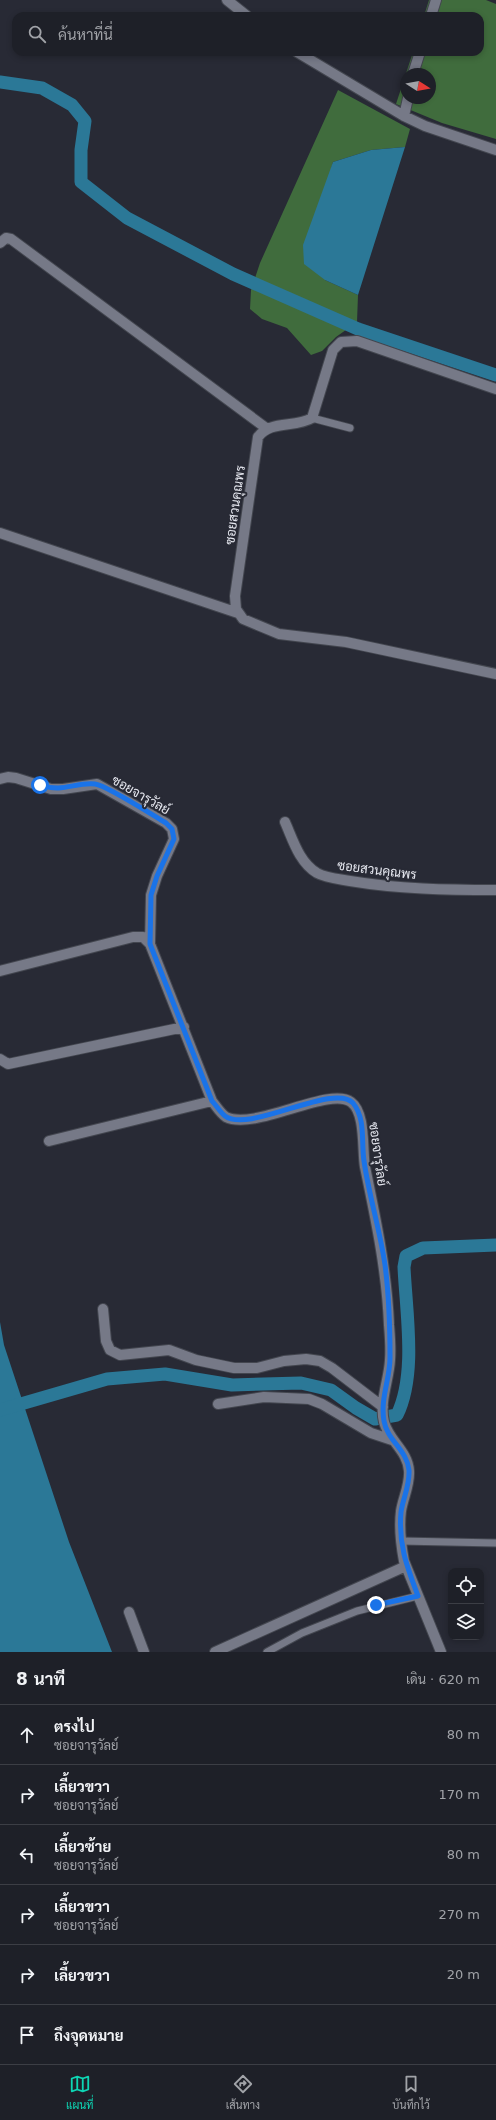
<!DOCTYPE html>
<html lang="th">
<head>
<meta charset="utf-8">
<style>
	:root { --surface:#1e2028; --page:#262830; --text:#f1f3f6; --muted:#a1a3a8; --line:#3c3e45; --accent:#0ed5b4 }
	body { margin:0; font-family:"DejaVu Sans",Sarabun,sans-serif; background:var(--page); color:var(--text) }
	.controls { position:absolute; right:12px; bottom:12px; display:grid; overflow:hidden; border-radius:8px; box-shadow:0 2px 6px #0003 }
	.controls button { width:36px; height:36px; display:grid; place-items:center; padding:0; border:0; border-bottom:1px solid var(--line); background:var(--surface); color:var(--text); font:20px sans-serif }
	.compass { position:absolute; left:400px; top:68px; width:36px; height:36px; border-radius:50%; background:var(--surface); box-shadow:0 2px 6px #0003; rotate:101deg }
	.stop { position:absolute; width:12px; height:12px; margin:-9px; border:3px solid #1a73e8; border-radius:50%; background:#fff }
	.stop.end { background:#1a73e8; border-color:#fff; box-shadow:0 1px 4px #0008 }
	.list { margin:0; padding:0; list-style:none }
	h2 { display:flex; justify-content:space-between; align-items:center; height:52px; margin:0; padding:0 16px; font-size:17px }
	h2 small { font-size:13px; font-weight:400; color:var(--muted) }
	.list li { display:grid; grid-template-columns:26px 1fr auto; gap:12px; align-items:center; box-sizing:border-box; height:60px; padding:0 16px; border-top:1px solid var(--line) }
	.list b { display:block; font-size:15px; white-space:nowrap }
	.list p { margin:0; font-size:13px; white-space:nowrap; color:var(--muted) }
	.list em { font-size:13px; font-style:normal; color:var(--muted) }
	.icon { flex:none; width:22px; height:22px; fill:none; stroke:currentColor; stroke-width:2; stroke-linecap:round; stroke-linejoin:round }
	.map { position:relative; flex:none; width:496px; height:1652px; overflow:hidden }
	.search { position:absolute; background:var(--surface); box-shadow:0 2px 6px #0003; left:12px; right:12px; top:12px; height:44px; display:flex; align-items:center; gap:10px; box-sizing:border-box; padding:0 14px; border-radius:12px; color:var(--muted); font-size:15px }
	.sheet { height:412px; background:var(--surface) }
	nav { display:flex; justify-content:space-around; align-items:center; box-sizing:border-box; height:56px; border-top:1px solid var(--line); background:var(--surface); font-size:11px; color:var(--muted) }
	nav a { display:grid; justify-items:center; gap:2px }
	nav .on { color:var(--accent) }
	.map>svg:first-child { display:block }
</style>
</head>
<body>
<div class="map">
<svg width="496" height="1652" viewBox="0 0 496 1652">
	<rect width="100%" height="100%" fill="#282a35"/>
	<path fill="#406c3d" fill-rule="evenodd" d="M429 0H486L496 4V139L442 123 396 104 413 52H480V16H424ZM406 74H430V98H406Z
		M338 90 410 129 405 147 371 150 333 162 327 184 325 280 358 295 357 322 336 337 322 351 311 355 287 328 262 319 250 309 251 290 260 263Z"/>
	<path fill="#2b7897" d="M405 147 358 295 325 280 304 264 303 245 333 162 371 150Z
		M0 1322 4 1345 69 1542 112 1652H0Z"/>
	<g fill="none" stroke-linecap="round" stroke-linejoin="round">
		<path stroke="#2b7897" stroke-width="13" d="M0 82 42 88 72 105 85 121 81 150V182L127 218 233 274 358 329 496 375
			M0 1410 107 1379 165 1374 232 1385 301 1383 331 1390 356 1408 375 1419 397 1415C417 1374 406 1312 404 1267L406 1256 423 1248 496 1245"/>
		<defs>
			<path id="service" d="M312 418 350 428
				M401 1541 496 1543
				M267 1652 302 1633 357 1611 418 1596"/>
			<path id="minor" d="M227 0 247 16
				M431 16 436 0
				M297 52 404 116 425 126 496 150
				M413 74 420 52
				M404 116 408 98
				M0 243 6 238 11 239 266 428
				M496 389 357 341 341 342 333 350 312 418C295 428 270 420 258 437L235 596 236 609 243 619 279 634 346 642 496 674
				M0 533 238 613
				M0 779 8 777 16 778 51 789H63L97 784 166 823 172 829 174 839 157 876 151 895 150 944 212 1101C216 1106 221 1114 226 1117 255 1131 329 1086 351 1102 366 1113 362 1150 365 1167 376 1220 387 1272 389 1325 390 1337 391 1348 390 1360 389 1380 379 1402 384 1422 389 1441 408 1451 409 1471 410 1485 403 1498 401 1511 399 1527 401 1545 404 1561L441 1652
				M285 822C293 840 299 862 317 873 326 878 339 879 350 881 398 889 447 890 496 890
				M0 971 133 937H143L150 944
				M0 1059 8 1064 184 1027
				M49 1141 212 1101
				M103 1309 106 1341 110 1350 120 1355 169 1350 196 1360 234 1368H257L284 1361 306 1359 320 1361 332 1368 383 1407
				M218 1404 264 1397 309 1399 322 1404 371 1433 392 1440
				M129 1612 144 1652
				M215 1652 406 1566"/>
		</defs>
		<use href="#service" stroke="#43464f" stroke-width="9"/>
		<use href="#minor" stroke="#43464f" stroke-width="12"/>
		<use href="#service" stroke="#767987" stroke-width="7"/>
		<use href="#minor" stroke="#767987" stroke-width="10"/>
	</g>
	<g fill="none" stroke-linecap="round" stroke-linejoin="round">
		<path stroke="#1a73e8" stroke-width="5" d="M40 785C64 793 74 782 95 784 106 785 154 816 166 823L172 829 174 839 157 876 151 895 150 944 212 1101C216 1105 220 1112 225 1116 249 1134 334 1082 353 1103 366 1119 361 1142 364 1161 369 1196 380 1230 385 1265 389 1295 390 1327 390 1358 390 1379 380 1399 384 1421 387 1440 407 1450 409 1470 410 1485 403 1498 401 1512 398 1544 407 1567 418 1596L376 1605"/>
	</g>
	<g text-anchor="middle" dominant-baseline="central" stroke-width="4" stroke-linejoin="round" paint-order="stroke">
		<g font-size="13" fill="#e5e7ef" stroke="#282a35">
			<text transform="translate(235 505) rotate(-82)">ซอยสวนคุณพร</text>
			<text transform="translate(141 795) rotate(30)">ซอยจารุวัลย์</text>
			<text transform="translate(377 870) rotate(7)">ซอยสวนคุณพร</text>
			<text transform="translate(378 1154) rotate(82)">ซอยจารุวัลย์</text>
		</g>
	</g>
</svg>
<div class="controls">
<button><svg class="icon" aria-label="locate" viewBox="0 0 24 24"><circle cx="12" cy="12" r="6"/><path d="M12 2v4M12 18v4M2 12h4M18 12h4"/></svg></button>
<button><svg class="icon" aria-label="layers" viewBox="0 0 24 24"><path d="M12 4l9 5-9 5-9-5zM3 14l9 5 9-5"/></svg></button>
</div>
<svg class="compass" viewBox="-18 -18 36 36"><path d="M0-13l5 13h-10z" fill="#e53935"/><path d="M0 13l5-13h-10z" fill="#a1a3a8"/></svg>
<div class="stop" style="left:40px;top:785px"></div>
<div class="stop end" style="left:376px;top:1605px"></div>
<div class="search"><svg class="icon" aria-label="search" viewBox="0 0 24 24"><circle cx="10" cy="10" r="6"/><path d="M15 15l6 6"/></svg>ค้นหาที่นี่</div>
</div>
<section class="sheet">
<h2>8 นาที<small>เดิน · 620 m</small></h2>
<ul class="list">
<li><svg class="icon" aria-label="ahead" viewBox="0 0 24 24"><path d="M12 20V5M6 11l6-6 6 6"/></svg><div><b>ตรงไป</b><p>ซอยจารุวัลย์</p></div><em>80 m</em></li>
<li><svg class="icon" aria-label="right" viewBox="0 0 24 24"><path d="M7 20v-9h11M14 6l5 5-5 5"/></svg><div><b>เลี้ยวขวา</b><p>ซอยจารุวัลย์</p></div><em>170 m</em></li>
<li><svg class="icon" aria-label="left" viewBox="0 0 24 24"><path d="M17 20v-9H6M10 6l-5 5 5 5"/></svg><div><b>เลี้ยวซ้าย</b><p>ซอยจารุวัลย์</p></div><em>80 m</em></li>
<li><svg class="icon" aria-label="right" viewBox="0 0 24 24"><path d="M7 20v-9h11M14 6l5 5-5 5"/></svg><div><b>เลี้ยวขวา</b><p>ซอยจารุวัลย์</p></div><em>270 m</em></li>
<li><svg class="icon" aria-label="right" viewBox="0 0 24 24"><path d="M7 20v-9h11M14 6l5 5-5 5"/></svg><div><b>เลี้ยวขวา</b></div><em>20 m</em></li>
<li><svg class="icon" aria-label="arrive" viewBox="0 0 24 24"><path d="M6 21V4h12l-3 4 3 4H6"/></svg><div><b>ถึงจุดหมาย</b></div></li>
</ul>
</section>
<nav>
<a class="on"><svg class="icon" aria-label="map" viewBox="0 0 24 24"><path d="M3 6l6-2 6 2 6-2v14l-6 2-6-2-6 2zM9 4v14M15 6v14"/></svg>แผนที่</a>
<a><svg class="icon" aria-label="directions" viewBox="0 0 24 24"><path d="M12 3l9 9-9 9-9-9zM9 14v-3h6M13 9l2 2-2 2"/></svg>เส้นทาง</a>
<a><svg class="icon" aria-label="saved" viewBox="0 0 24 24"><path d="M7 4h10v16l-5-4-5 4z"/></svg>บันทึกไว้</a>
</nav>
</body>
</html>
